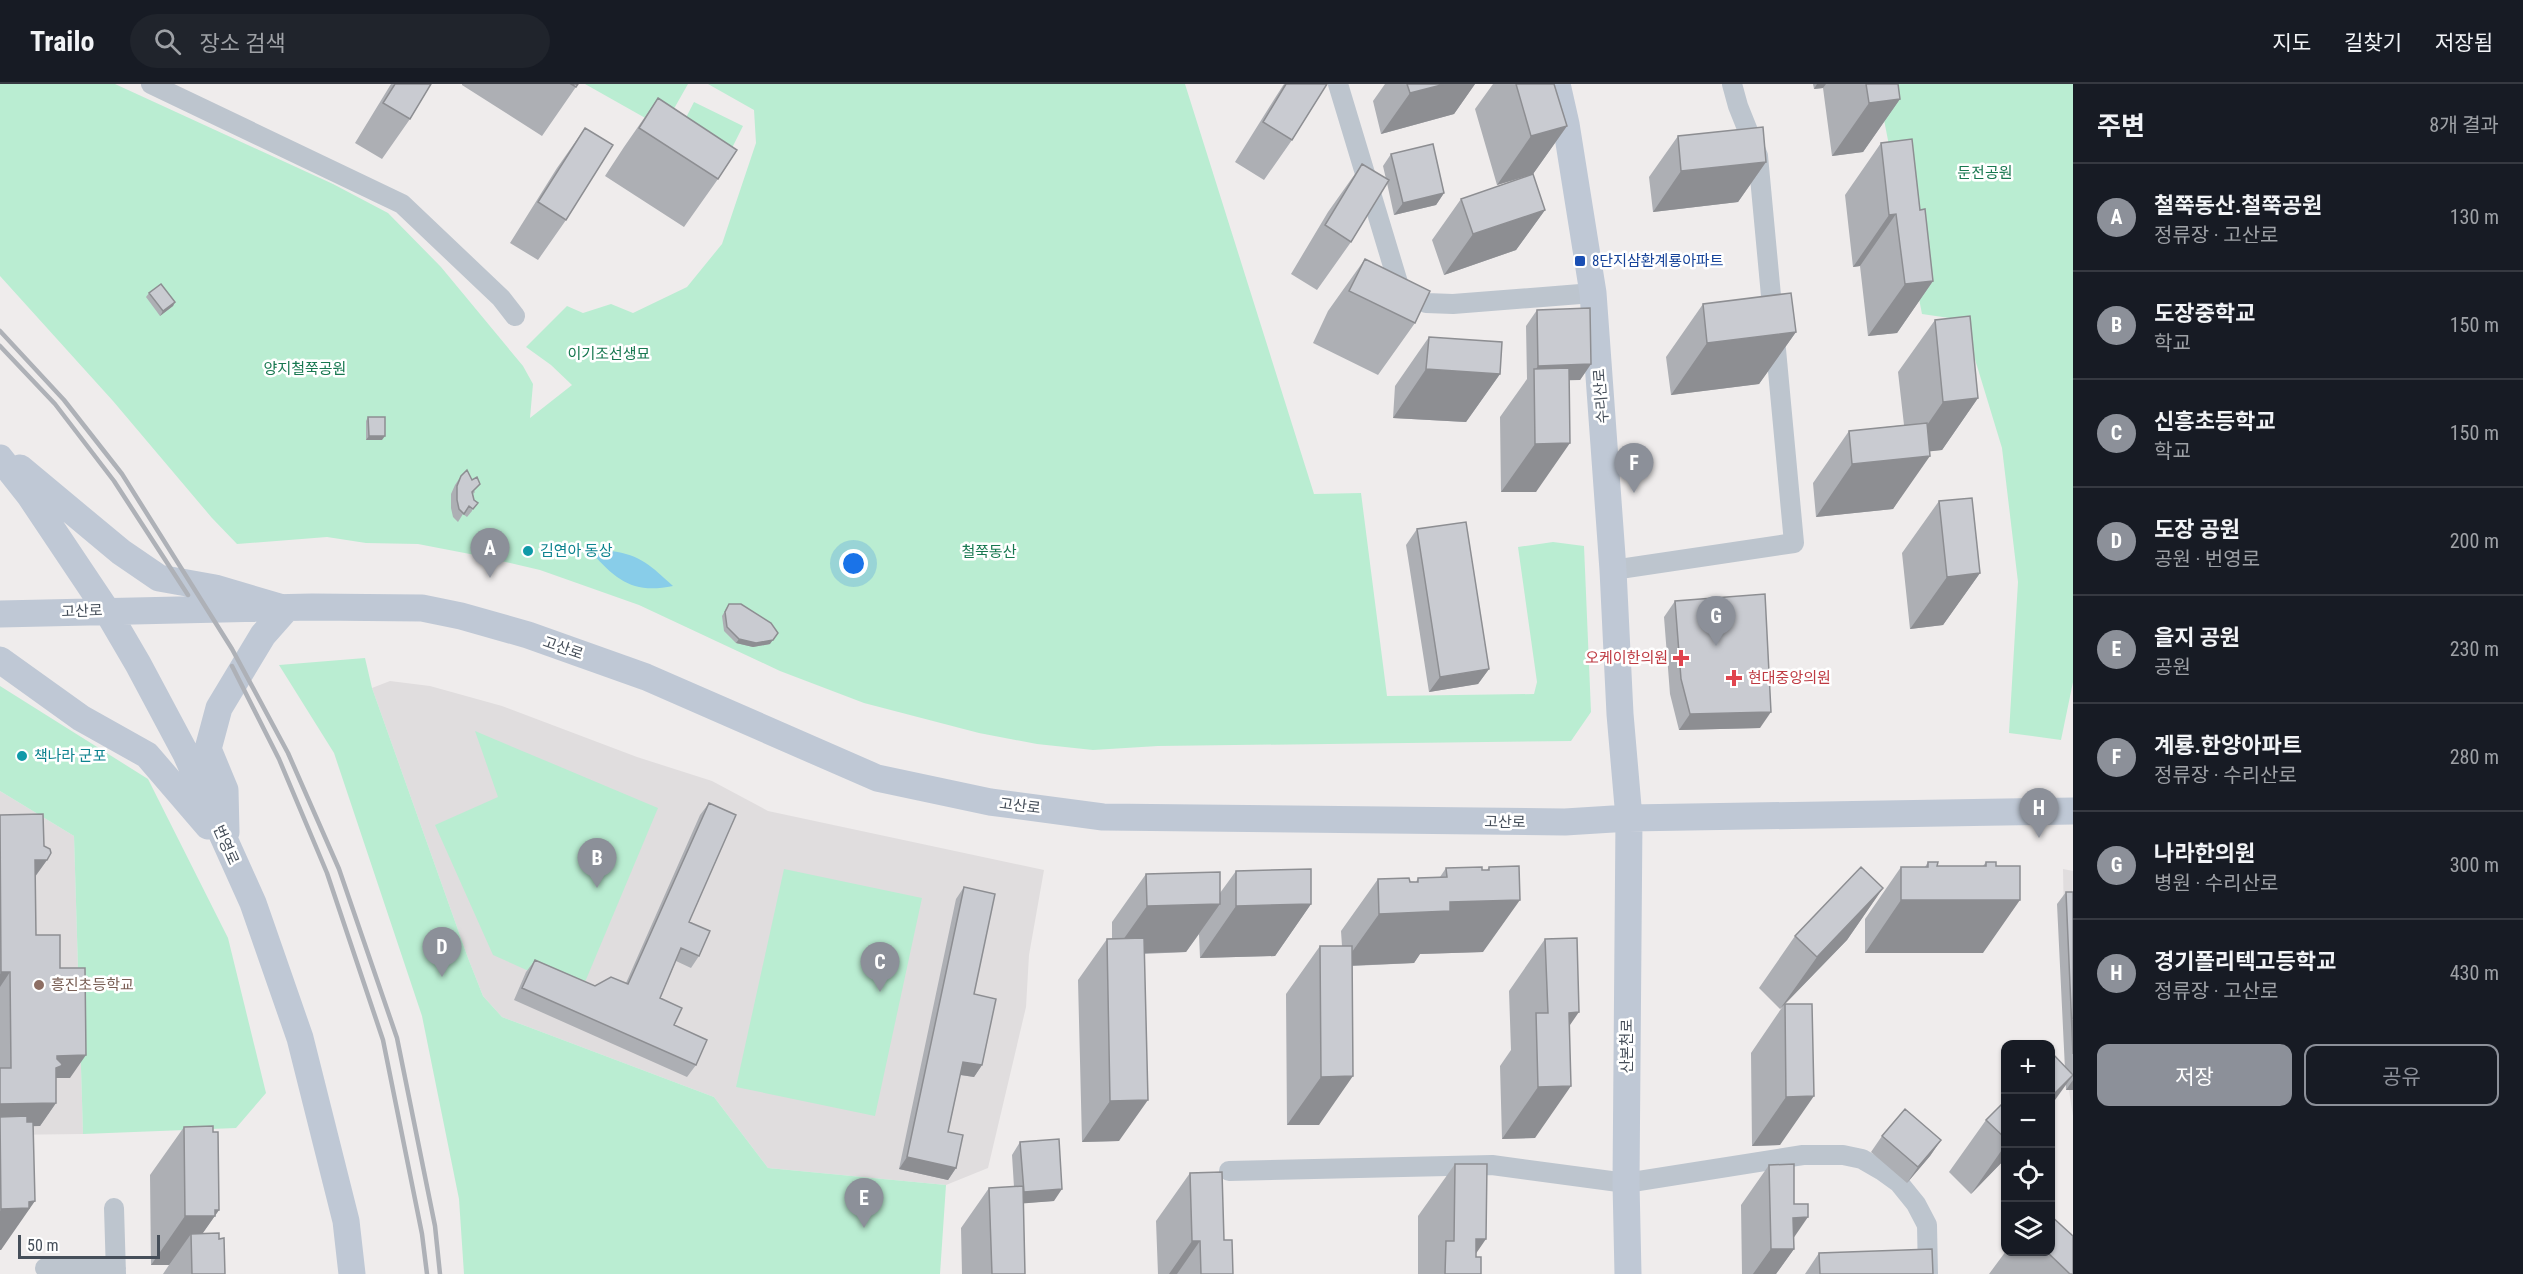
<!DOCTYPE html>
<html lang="ko">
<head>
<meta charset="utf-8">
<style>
	:root { --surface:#171b24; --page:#20242c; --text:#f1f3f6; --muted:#9ea1a6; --line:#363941; --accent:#8c9099 }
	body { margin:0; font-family:"Roboto Condensed","Noto Sans KR",sans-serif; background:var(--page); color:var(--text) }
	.controls { position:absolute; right:18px; bottom:18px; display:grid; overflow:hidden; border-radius:12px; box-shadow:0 2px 4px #0004 }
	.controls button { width:54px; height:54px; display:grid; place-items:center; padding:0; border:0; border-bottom:2px solid var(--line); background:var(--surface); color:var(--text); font:30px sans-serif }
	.scale { position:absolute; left:18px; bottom:15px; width:142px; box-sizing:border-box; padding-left:6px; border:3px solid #454e59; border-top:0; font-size:16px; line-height:21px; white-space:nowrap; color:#454e59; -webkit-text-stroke:4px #fff; paint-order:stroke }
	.you { position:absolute; left:854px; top:480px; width:21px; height:21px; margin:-15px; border:4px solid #fff; border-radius:50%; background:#1a73e8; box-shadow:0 0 0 9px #1a73e833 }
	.badge { display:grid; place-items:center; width:39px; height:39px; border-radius:50%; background:var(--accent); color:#fff; font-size:20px; font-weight:700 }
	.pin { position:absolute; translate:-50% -50px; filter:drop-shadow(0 2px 3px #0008) }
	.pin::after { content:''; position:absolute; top:32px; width:21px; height:18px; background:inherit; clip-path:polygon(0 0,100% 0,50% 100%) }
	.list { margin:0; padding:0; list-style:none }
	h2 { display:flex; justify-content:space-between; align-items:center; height:78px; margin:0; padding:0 24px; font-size:26px }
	h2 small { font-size:20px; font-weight:400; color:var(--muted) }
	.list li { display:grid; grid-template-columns:39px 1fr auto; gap:18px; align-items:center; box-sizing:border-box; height:108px; padding:0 24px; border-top:2px solid var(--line) }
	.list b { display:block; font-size:22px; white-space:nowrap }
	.list p { margin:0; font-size:20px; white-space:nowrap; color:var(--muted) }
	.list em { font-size:20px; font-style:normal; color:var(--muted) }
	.actions { display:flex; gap:12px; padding:18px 24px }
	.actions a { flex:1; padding:14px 0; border:2px solid var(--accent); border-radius:12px; text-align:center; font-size:21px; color:var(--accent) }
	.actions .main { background:var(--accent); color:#fff }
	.icon { flex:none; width:33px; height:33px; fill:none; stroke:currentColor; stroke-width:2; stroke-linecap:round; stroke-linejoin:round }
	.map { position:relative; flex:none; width:2073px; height:1190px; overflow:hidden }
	header { display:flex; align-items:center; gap:36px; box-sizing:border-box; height:84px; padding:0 30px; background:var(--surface); border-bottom:2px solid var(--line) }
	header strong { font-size:28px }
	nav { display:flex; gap:33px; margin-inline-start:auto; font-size:21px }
	.search { width:420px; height:54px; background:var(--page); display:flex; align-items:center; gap:15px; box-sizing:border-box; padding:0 21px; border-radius:33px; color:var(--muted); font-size:22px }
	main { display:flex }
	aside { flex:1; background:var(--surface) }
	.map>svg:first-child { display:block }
</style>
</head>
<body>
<header>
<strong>Trailo</strong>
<div class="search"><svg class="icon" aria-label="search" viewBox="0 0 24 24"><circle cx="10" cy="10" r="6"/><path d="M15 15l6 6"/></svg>장소 검색</div>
<nav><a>지도</a><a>길찾기</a><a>저장됨</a></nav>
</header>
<main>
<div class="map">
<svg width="2073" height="1190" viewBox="0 0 2073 1190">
	<rect width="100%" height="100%" fill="#efecec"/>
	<path fill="#e0ddde" d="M390 597 430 602 502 622 637 673 712 697 768 727 1044 786 1029 871 1026 923 988 1084 946 1101 768 1084 714 1013 502 933 483 912 468 874 372 604Z
		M0 707 74 752 83 1050 0 1051Z
		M2063 785 2073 787V1032L2067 994Z"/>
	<path fill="#baedd2" d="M0 0H115L333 100 388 129 441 183 523 282 533 300 530 334 572 301 551 281 526 263 567 222 583 229 611 220 633 229 687 203 722 160 756 59 754 26 708 0H1185L1314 410 1361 409 1387 612 1534 610 1537 598 1518 463 1553 458 1584 462 1591 628 1571 657 1158 662 1093 666 1037 660 979 649 864 619 780 587 639 521 540 486 475 471 418 460 366 459 327 453 237 460 212 434 113 317 0 192Z
		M585 0H688L663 44Z
		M1877 0H2073V598L2061 656 2009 649 2018 498 2002 364 1963 236 1922 230Z
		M694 18 743 42 722 84 673 59Z
		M365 574 372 604 468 874 483 912 502 933 714 1013 768 1084 946 1101 940 1190H464L459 1115 422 932 334 669 279 581Z
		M0 602 148 695 228 854 266 1009 236 1044 83 1050 74 752 0 707Z
		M475 647 658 724 580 910 493 871 435 741 498 713Z
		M784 785 922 814 875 1032 736 1003Z"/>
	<path fill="#88cde9" d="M611 467C641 471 651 482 673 502 634 510 617 497 592 469Z"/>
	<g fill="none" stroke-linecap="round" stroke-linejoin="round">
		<path stroke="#bdc5ce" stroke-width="20" d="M151 0 402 120 501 214 515 232
			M1338 0 1399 202 1426 219 1453 220 1593 209
			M1613 486 1794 459 1758 72 1738 22 1732 0
			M1229 1087 1492 1081 1626 1099 1803 1071H1843L1862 1075 1881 1086 1899 1099 1916 1120 1927 1141 1928 1190
			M114 1124 116 1190
			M45 1184H116"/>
		<path stroke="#bfc8d5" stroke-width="27" d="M1557 0 1566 40 1593 209 1613 486 1620 630 1629 734 1626 1099 1628 1190
			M0 374 30 412 107 527 138 580 186 670 253 819 300 954 346 1137 352 1190
			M20 384 121 468 159 494 215 504 286 525 263 551 219 624 208 665 225 706 226 748
			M0 530 312 523 422 524 461 532 528 551 646 593 877 694 990 718 1103 733 1565 738 1629 734 2073 727
			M0 576 81 634 147 671 208 742"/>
		<path stroke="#aeb1b7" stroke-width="4.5" d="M0 247 64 316 122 390 232 565 288 669 339 785 397 954 435 1142 440 1190
			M0 262 55 320 114 397 188 511
			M232 582 279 675 327 789 383 956 422 1150 427 1190"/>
	</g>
	<path fill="#adafb4" d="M391 0H431L410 35 382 75 355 59Z
		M462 0H578L542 52 462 1Z
		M1284 0H1327L1292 56 1264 96 1235 78 1275 14Z
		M1385 0H1475L1454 30 1381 50 1373 17Z
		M1493 0H1554L1567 42 1533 90 1497 101 1475 25Z
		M1813 0H1898L1900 15 1863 68 1832 72 1823 4 1814 5Z
		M658 14 718 95 684 143 605 92 624 63Z
		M585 44 566 136 538 176 510 159 557 84Z
		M1678 52 1766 78 1738 118 1653 128 1649 93Z
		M1881 59 1920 126 1933 197 1897 249 1868 252 1860 182 1853 183 1845 111Z
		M1391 70 1444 109 1436 121 1394 131 1387 99 1351 158 1317 206 1291 190 1328 128 1362 80 1386 95 1383 82Z
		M1461 115 1545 126 1516 166 1444 191 1432 156Z
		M1365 175 1415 239 1378 291 1313 259 1328 227Z
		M149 209 175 218 173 222 160 232 146 213Z
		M1703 220 1796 248 1759 300 1671 311 1666 273Z
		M1537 226 1591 280 1580 296H1569L1536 408H1501L1500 333 1527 295 1526 242Z
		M1935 236 1978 314 1942 366 1929 367 1893 425 1816 433 1813 399 1849 347 1904 341 1898 288Z
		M1429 253 1500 290 1466 338 1393 334 1395 302Z
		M368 333 382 356H366V337Z
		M461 392 475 408 473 410 474 416 472 427 467 433 463 430 458 438 453 433 451 424V410L455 401Z
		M1939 417 1980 489 1943 541 1910 545 1902 469Z
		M1417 445 1489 585 1478 600 1429 608 1406 461Z
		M1675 517 1760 644 1679 646 1670 610 1664 533Z
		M729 520 770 560 753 563 736 559 724 547 722 532Z
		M709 719 689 838 699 872 691 884 676 877 660 914 696 981 687 993 514 916 526 888 535 876 595 902 626 899 700 731Z
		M0 731 44 762 47 776 35 793 36 851 60 884 70 994H56V1019L40 1042H33L1 1166H0Z
		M1928 778 1937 782H1983L1986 778 1983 869H1865V835L1901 783H1925Z
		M1489 783 1483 868 1420 870 1414 879 1352 882 1319 1041H1287L1286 910 1320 862H1342L1341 847 1378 795 1416 798 1418 794 1440 793 1446 784 1482 786H1487Z
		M1236 787 1311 820 1275 872 1200 874 1199 850 1186 868 1144 870 1119 1057 1082 1058 1078 896 1107 855H1112V838L1146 790 1220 809Z
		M964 803 982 981 974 993 960 991 948 1048 956 1084 948 1096 899 1085 956 815Z
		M1883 804 1847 856 1785 920H1812L1780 1061 1752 1062 1751 969 1783 922 1780 925 1759 904 1795 852Z
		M2066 808H2073V1006H2066L2057 820Z
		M1545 855 1569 943 1535 1054 1502 1055 1500 982 1511 966 1509 907Z
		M2006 1016V1074L1971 1110 1949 1088 1986 1036Z
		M184 1043 219 1126 202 1150 219 1155 225 1190H163L169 1181H151L150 1091Z
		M1882 1052 1941 1056 1930 1072 1907 1099 1871 1068Z
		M1020 1058 1054 1117 1023 1119 1025 1190H962L961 1144 989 1104 1014 1103 1012 1071Z
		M1455 1080 1476 1170V1173L1481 1190H1418V1132Z
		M1769 1081 1794 1154V1165L1776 1190H1742L1741 1121Z
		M1190 1089 1224 1156 1233 1190H1158L1156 1137Z
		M2006 1167H2050L2073 1190H1989Z
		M1819 1169 1933 1190H1805Z"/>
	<path fill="#8d8e92" d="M1445 0H1475L1454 30 1381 50 1410 9Z
		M1817 0H1826L1823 4 1814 5Z
		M1900 15 1863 68 1832 72 1869 19Z
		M1567 42 1533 90 1497 101 1531 52Z
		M1766 78 1738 118 1653 128 1681 87Z
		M1444 109 1436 121 1394 131 1403 119Z
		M1545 126 1516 166 1444 191 1473 150Z
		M1896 130 1860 182 1853 183 1889 131Z
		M1933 197 1897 249 1868 252 1905 200Z
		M175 218 173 222 160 232 163 227Z
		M1796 248 1759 300 1671 311 1707 259Z
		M1591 280 1580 296 1535 297 1534 288 1538 282Z
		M1426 285 1500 290 1466 338 1393 334Z
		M1978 314 1942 366 1907 370 1943 318Z
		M369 352H385L382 356H366Z
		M1570 359 1536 408H1501L1535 360Z
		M1930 372 1893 425 1816 433 1852 380Z
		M1980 489 1943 541 1910 545 1947 493Z
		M778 549 770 560 753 563 736 559 739 555Z
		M1489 585 1478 600 1429 608 1440 593Z
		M1771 628 1760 644 1679 646 1690 630Z
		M35 776H47L31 798Z
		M1883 804 1847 856 1780 925 1817 873Z
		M1520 816 1483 868 1420 870 1414 879 1342 882 1379 830 1450 818Z
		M1901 816H2020L1983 869H1865Z
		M1220 820 1186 868 1113 870 1147 822Z
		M1311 820 1275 872 1200 874 1236 822Z
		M1 888H10L0 903V890Z
		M1579 928 1543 980 1569 929Z
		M86 971 70 994H53L57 972Z
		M963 978 982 981 974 993 955 990Z
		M2073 991 2050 1023V1014Z
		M1353 992 1319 1041H1287L1321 993Z
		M2073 996V1006H2066Z
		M1571 1002 1535 1054 1502 1055 1538 1003Z
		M1814 1012 1780 1061 1752 1062 1786 1013Z
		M1148 1016 1119 1057 1082 1058 1110 1017Z
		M56 1019 40 1042 0 1043V1020Z
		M1941 1056 1930 1072 1907 1099 1918 1083Z
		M2006 1060V1074L1971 1110Z
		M907 1073 956 1084 948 1096 899 1085Z
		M1062 1105 1054 1117 1016 1120 1024 1108Z
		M35 1117 1 1166H0V1127L1 1125 29 1118Z
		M215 1126H219L191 1166V1150L169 1181H151L185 1132Z
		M1808 1133 1786 1165H1794L1776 1190H1753L1793 1134Z
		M1476 1155H1486L1462 1190Z
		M1192 1157H1200L1177 1190H1169Z"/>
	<path fill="#c9cbd1" stroke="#8d8e92" stroke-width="1.5" d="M395 0H431L410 35 383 19Z
		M571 0H578L576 3Z
		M1286 0H1327L1292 56 1263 38Z
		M1407 0H1445L1410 9Z
		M1516 0H1554L1567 42 1531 52Z
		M1866 0H1898L1900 15 1869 19Z
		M658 14 737 66 718 95 639 44Z
		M1763 43 1766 78 1681 87 1678 52Z
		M585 44 613 61 566 136 538 118Z
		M1912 55 1920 126 1925 125 1933 197 1905 200 1896 130 1889 131 1881 59Z
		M1433 60 1444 109 1403 119 1391 70Z
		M1362 80 1389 96 1351 158 1325 141Z
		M1533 90 1545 126 1473 150 1461 115Z
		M1365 175 1430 207 1415 239 1349 207Z
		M161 200 175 218 163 227 149 209Z
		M1791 209 1796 248 1707 259 1703 220Z
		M1590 224 1591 280 1538 282 1537 226Z
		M1970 232 1978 314 1943 318 1935 236Z
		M1429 253 1502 258 1500 290 1426 285Z
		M1569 284 1570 359 1535 360 1534 285Z
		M368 333H385V352H369Z
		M1927 339 1930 372 1852 380 1849 347Z
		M467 386 472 396 477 393 480 400 472 408 474 416 478 419 473 425 469 422 464 430 459 425 457 416V402L461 392Z
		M1972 414 1980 489 1947 493 1939 417Z
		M1466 438 1489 585 1440 593 1417 445Z
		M1765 510 1771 628 1690 630 1681 595 1675 517Z
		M729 520H741L771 539 778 549 773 556 756 559 739 555 727 543 725 528Z
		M709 719 736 731 689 838 710 847 699 872 681 864 660 914 682 924 674 941 707 956 696 981 522 904 535 876 595 902 611 893 628 900Z
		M43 730 44 762 50 765 51 769 47 776H35L36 851H60V884H85L86 971 57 972V975L62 980 61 982 56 984V1019L0 1020V984H11L10 888H1L0 731Z
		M1928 778H1938L1937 782H1986V778H1996V782H2020V816H1901V783H1928Z
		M1519 782 1520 816 1450 818V827L1379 830 1378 795 1409 794 1410 798H1418V794L1447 793 1446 784 1482 783V786H1489V783Z
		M1861 783 1883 804 1817 873 1795 852Z
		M1311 785V820L1236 822V787Z
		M1220 788V820L1147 822 1146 790Z
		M964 803 995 810 974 910 996 915 982 981 963 978 948 1048 963 1051 956 1084 907 1073Z
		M2066 808H2073V970Z
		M1144 854 1148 1016 1110 1017 1107 855Z
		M1577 854 1579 928 1569 929 1571 1002 1538 1003 1536 929H1548L1545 855Z
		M1320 862H1352L1353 992 1321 993Z
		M1785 920H1812L1814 1012 1786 1013Z
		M2052 969 2073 991 2050 1014V970Z
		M2006 1016V1055L1986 1036Z
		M1905 1025 1941 1056 1918 1083 1882 1052Z
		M27 1032V1038H33L35 1117 29 1118V1124L1 1125 0 1033Z
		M213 1042V1048H218L219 1126H215V1132H185L184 1043Z
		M1059 1055 1062 1105 1024 1108 1020 1058Z
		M1455 1080H1487L1486 1155H1476V1173H1481V1190H1445L1446 1157H1454Z
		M1794 1080V1120H1808V1133L1793 1134 1794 1165H1771L1769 1081Z
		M1222 1088 1224 1156H1232L1233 1190H1201L1200 1157H1192L1190 1089Z
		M1023 1102 1025 1190H992L989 1104Z
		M2050 1131 2073 1152V1190H2070L2046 1167H2050Z
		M219 1149V1155L224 1154 225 1190H192L191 1150Z
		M1932 1165 1933 1190H1820L1819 1169Z"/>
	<rect fill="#1a4fb4" stroke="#fff" stroke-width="2" x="1574" y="171" width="12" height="12" rx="3"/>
	<g fill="#0f9aa8" stroke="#fff" stroke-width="2">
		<circle cx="528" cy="467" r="6"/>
		<circle cx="22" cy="672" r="6"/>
	</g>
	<g fill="#e0444e" stroke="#fff" stroke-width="2">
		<path d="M1678 565h6v6h6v6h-6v6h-6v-6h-6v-6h6z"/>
		<path d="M1731 585h6v6h6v6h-6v6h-6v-6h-6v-6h6z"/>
	</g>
	<circle fill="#8d6e63" stroke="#fff" stroke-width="2" cx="39" cy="901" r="6"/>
	<g text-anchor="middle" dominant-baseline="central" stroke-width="5" stroke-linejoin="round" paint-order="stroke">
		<g font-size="15" fill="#187850" stroke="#fff">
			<text x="1985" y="89">둔전공원</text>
			<text x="609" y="270">이기조선생묘</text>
			<text x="305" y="285">양지철쭉공원</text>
			<text x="989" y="468">철쭉동산</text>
		</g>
		<g font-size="15" fill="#164399" stroke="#fff" text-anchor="start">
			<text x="1592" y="177">8단지삼환계룡아파트</text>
		</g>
		<g font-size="15" fill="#454e59" stroke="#fff">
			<text transform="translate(1601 312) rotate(-94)">수리산로</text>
			<text transform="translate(82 527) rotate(-2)">고산로</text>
			<text transform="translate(563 564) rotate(19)">고산로</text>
			<text transform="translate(1020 722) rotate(7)">고산로</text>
			<text transform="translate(1505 738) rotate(1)">고산로</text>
			<text transform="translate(226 761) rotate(66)">번영로</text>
			<text transform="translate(1627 962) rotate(-90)">산본천로</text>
		</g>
		<g font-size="15" fill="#0d838f" stroke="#fff" text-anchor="start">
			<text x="540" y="467">김연아 동상</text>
			<text x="34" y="672">책나라 군포</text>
		</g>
		<g font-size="15" fill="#be3a42" stroke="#fff" text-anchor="end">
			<text x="1668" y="574">오케이한의원</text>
			<text x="1748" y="594" text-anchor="start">현대중앙의원</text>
		</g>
		<g font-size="15" fill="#785e54" stroke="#fff" text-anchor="start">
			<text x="51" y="901">흥진초등학교</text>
		</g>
	</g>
</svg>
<div class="controls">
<button>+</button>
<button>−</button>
<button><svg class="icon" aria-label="locate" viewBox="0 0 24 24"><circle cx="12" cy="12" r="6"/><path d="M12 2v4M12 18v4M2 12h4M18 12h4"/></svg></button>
<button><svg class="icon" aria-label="layers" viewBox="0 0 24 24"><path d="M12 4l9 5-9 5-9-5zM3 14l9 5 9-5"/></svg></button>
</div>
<div class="scale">50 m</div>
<div class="you"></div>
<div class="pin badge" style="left:490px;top:494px">A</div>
<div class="pin badge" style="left:597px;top:804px">B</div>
<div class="pin badge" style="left:880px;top:908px">C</div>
<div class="pin badge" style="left:442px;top:893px">D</div>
<div class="pin badge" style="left:864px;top:1144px">E</div>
<div class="pin badge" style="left:1634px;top:409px">F</div>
<div class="pin badge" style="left:1716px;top:562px">G</div>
<div class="pin badge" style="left:2039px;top:754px">H</div>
</div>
<aside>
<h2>주변<small>8개 결과</small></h2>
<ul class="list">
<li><span class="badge">A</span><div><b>철쭉동산.철쭉공원</b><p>정류장 · 고산로</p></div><em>130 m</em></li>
<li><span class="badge">B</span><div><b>도장중학교</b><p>학교</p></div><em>150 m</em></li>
<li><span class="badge">C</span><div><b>신흥초등학교</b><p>학교</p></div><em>150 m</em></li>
<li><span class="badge">D</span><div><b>도장 공원</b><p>공원 · 번영로</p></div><em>200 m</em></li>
<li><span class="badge">E</span><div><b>을지 공원</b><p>공원</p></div><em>230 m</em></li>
<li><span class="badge">F</span><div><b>계룡.한양아파트</b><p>정류장 · 수리산로</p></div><em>280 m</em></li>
<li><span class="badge">G</span><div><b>나라한의원</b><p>병원 · 수리산로</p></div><em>300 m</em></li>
<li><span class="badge">H</span><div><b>경기폴리텍고등학교</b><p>정류장 · 고산로</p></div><em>430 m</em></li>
</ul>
<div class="actions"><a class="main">저장</a><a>공유</a></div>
</aside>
</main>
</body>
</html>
